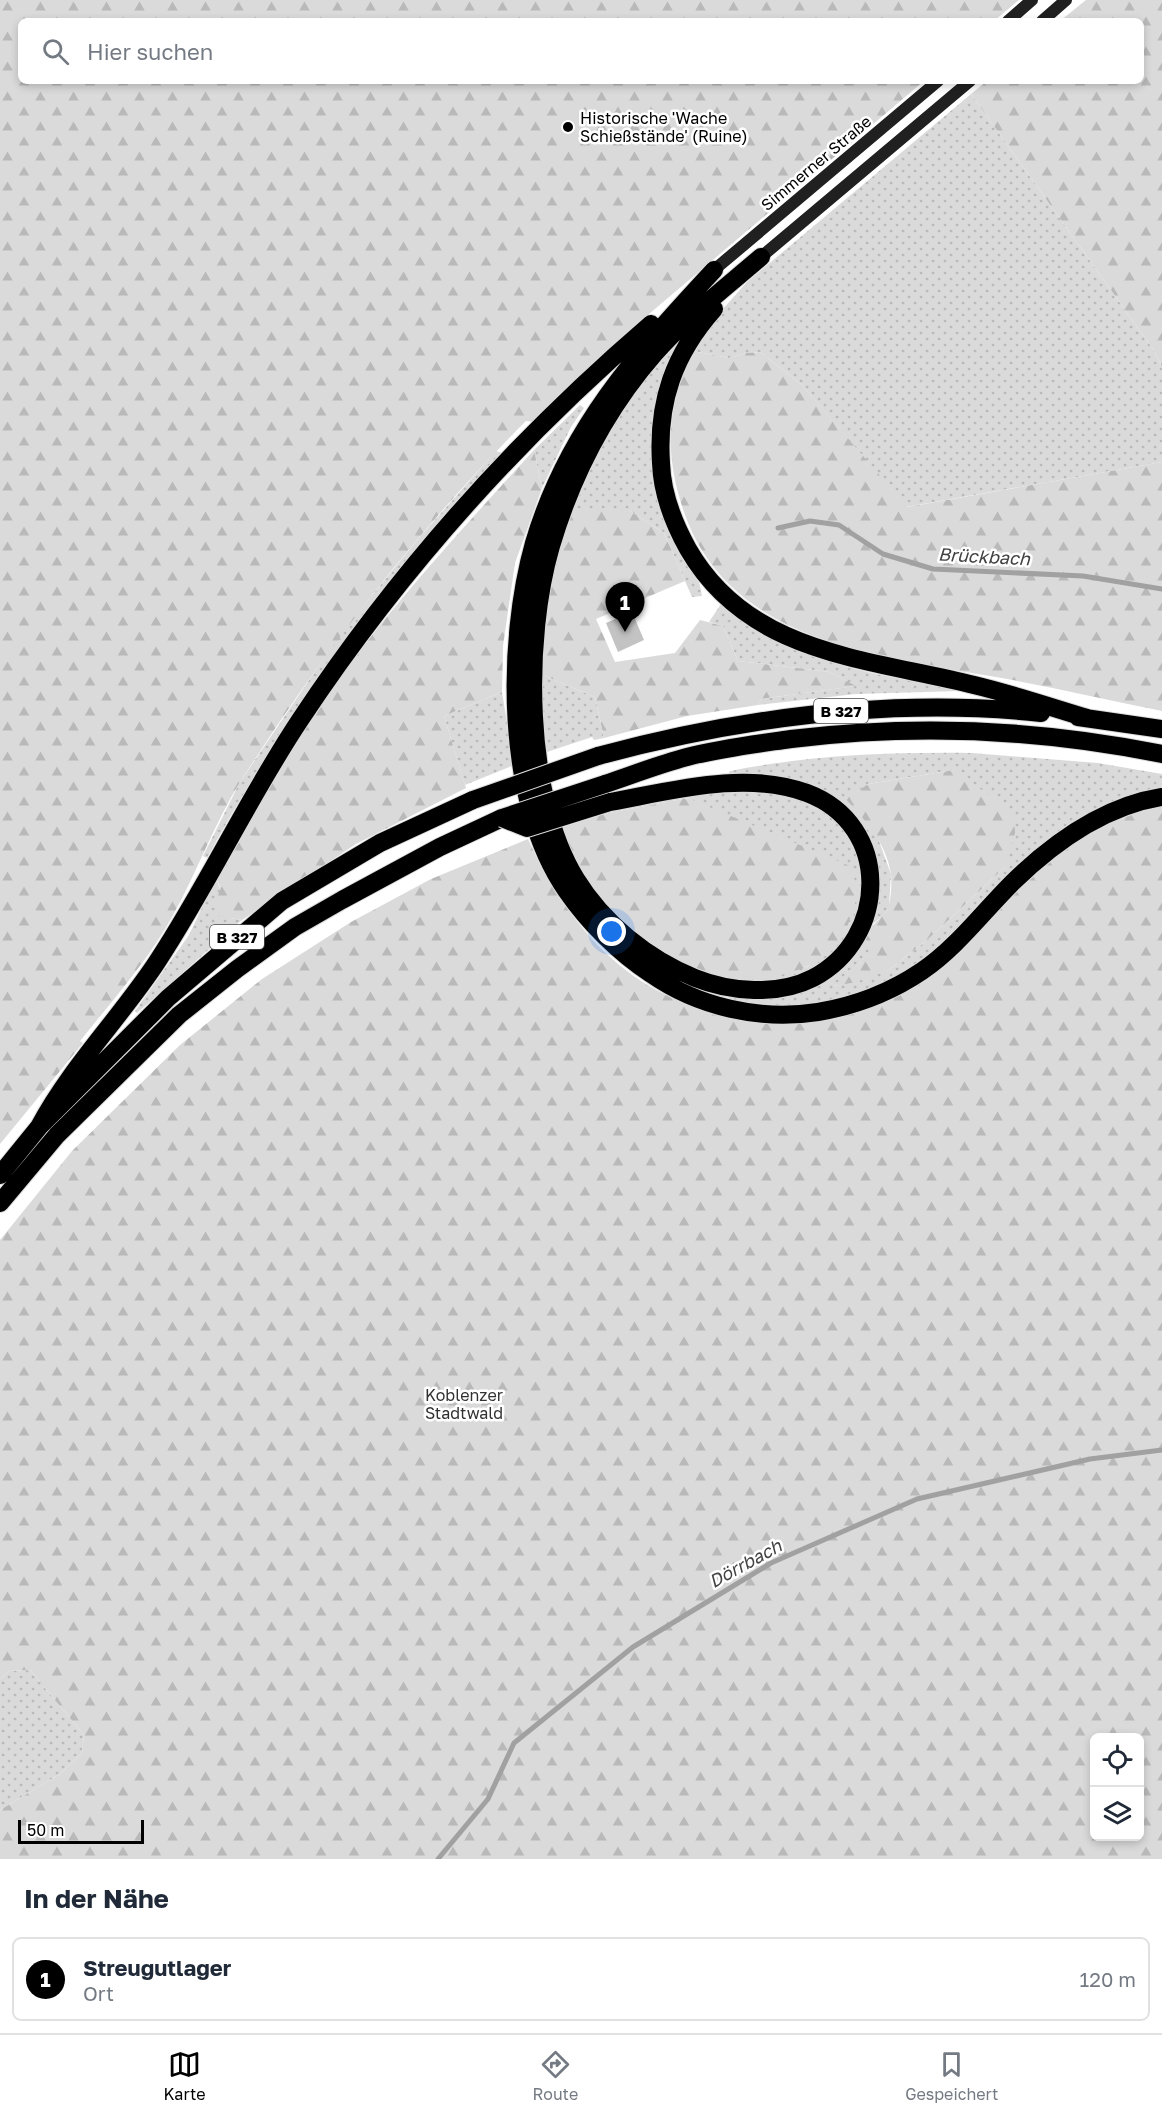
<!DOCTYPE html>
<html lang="de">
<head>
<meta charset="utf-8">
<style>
	:root { --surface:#fff; --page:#f6f6f7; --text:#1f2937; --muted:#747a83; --line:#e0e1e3; --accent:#000 }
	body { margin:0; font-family:"Golos Text",sans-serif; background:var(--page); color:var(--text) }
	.controls { position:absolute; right:18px; bottom:18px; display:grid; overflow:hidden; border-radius:9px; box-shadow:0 3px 9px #0003 }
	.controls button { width:54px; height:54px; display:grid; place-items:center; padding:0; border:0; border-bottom:2px solid var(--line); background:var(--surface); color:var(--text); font:30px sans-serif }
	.scale { position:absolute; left:18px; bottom:15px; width:126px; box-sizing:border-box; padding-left:6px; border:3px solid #000; border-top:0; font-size:16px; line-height:21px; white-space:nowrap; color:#000; -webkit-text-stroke:4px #fff; paint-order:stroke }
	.you { position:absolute; left:612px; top:932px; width:21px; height:21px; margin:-15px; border:4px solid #fff; border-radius:50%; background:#1a73e8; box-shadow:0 0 0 9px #1a73e833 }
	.badge { display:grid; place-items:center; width:39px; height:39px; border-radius:50%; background:var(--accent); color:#fff; font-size:20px; font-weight:700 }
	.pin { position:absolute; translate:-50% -50px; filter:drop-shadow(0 2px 3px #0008) }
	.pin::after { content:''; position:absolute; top:32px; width:21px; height:18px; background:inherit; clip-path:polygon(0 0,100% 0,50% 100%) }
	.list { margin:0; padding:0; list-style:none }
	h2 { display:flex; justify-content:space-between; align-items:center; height:78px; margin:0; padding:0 24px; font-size:26px }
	h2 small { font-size:20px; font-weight:400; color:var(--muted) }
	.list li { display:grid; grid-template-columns:39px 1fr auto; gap:18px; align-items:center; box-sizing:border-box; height:84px; margin:0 12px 12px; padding:0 12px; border:2px solid var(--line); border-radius:9px }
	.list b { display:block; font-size:22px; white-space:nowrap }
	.list p { margin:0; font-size:20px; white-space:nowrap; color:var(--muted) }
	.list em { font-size:20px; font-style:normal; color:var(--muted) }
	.icon { flex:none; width:33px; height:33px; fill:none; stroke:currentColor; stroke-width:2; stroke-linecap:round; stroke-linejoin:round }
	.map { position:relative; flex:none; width:1162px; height:1859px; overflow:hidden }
	.search { position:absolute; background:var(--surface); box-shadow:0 3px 9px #0003; left:18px; right:18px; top:18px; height:66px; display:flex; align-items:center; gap:15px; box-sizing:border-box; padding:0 21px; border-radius:9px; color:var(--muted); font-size:22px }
	.sheet { height:174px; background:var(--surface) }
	nav { display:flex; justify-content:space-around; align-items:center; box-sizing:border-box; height:84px; border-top:2px solid var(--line); background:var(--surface); font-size:16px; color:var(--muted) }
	nav a { display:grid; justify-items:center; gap:3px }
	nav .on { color:var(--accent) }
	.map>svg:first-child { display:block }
</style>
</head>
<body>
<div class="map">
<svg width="1162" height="1859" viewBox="0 0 1162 1859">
	<defs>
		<pattern id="grass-dots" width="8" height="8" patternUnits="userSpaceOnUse" patternTransform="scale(1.5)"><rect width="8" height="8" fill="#dadada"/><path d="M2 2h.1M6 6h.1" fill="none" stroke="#b9b9b9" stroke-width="1.8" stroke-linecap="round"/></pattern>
		<pattern id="forest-firs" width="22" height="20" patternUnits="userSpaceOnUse" patternTransform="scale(1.5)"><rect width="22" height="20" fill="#dadada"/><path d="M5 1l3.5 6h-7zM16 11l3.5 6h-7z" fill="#b9b9b9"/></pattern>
	</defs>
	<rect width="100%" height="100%" fill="#fff"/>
	<path fill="url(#grass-dots)" d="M971 94 1153 349 1162 367V462L906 507 802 385 760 352 746 353 729 358 692 351 713 320 747 282Z
		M678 338 680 340 657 396 683 555 699 581 702 596 692 597 664 533 629 510H569L625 401Z
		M580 405 584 408 571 427 542 488 534 450Z
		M496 451 504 454C397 584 287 708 207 858L203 856 240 782 339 636 418 539Z
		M721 604C775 645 830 666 897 678 910 681 952 685 959 691L856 694 758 705 761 699 855 686 830 672 738 661 723 626 709 622Z
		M538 673 595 697 604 738 594 740 592 737 544 753Z
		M502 692 514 765 465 785 444 716Z
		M972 753 1098 763 1162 774V792L922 963 870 992 798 1009 727 1003 729 995 840 968 868 933V943L872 948 860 963 835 986 889 970 926 941 1005 867 954 770 868 784 847 799 876 833 891 874 889 907 883 916 871 925 849 812 731 776 728 774 730 771C811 755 890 752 972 753Z
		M739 791 787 793 823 808 843 827 861 859 864 906 838 950 811 970 791 979 747 984 743 976 807 967 838 944 688 798 603 814C646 797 693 794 739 791Z
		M216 878 231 918 242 920 137 1013 135 1011 189 935Z
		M30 1670 84 1735 82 1753 60 1774 0 1810V1679L9 1671Z"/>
	<path fill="url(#forest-firs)" fill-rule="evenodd" d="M0 0H1019L994 21H21V81H924L649 314 535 422 526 421C418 529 324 651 242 779 214 823 197 873 172 917 147 962 112 1001 80 1041L83 1043 0 1144Z
		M1086 0H1162V367L1153 349 971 94 987 81H1141V21H1060Z
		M692 351 729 358 746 353 760 352 802 385 907 507 1162 462V711C1109 700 1055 688 1002 678 876 656 718 643 679 496 664 443 670 401 692 351Z
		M534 450 542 488 515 563 503 646 502 692 444 716 466 788 356 844 242 920 214 915 220 887 216 878C250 817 285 756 325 698 386 611 462 529 534 450Z
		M569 510H629L664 533 685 581 596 619 615 662 675 653 700 620 723 626 738 661 830 672 856 686 761 699 758 705 687 716 604 738 595 697 538 673 544 605Z
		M954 770 1014 813 1015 833 1005 867 926 941 889 970 856 982 834 986 860 963 871 948C857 930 880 923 887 910 891 903 892 883 891 874 886 843 866 821 846 799L868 784Z
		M688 798 850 866 859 892C853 907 848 931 838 944 818 969 774 981 744 976L747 984 710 977 660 953 613 915 590 887 560 828 603 814Z
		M1162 806V1859H0V1810L60 1774 82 1753 84 1735 30 1670 9 1671 0 1679V1240L72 1151 180 1045 262 979 351 922 431 879 528 839C562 914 617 984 700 1008 710 1011 721 1016 731 1017 751 1019 774 1015 795 1014 837 1012 866 1012 904 991L1043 865 1091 831 1117 818ZM1094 1738H1140V1836H1094Z"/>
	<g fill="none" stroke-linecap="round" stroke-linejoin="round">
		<path stroke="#a1a1a1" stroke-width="5" d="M778 528 810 521 839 525 883 554 933 569 1083 576 1162 589
			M438 1859 488 1799 514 1743 633 1647 771 1563 917 1499 1090 1459 1162 1450"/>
	</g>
	<path fill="#c3c3c3" d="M632 612 644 640 618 652 606 623Z"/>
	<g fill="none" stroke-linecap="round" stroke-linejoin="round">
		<defs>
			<path id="highway" d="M714 270C636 354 567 431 534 543 506 642 505 802 566 890 588 922 619 953 651 974 698 1007 760 1021 818 1012 854 1006 891 992 922 971 957 947 982 913 1012 883 1053 843 1104 806 1162 797
				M714 309C674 354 657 402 661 463 662 493 673 522 688 549 749 655 867 658 974 685 1012 694 1050 707 1087 718
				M1078 717 1162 729
				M598 756C743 717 891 697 1041 713
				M605 784C632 775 660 764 687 757 721 748 756 744 791 739 915 724 1039 729 1162 754
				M610 802C671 791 746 770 807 793 892 825 889 938 813 978 778 996 730 992 695 978 648 959 603 923 576 879 524 795 524 638 551 546 572 475 607 408 655 353 687 317 725 288 761 257
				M39 1127C71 1067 120 1018 157 962 209 883 248 798 300 720 398 572 516 440 651 324
				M0 1175 39 1127 168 998 282 901 380 843 473 800
				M0 1203 57 1135 179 1015 237 969 295 927 342 900 440 847 502 818"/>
		</defs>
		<use href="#highway" stroke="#dbdbdb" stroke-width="20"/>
		<path stroke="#202020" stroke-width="12" d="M1008 21 1032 0
			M1042 21 1066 0
			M761 257 970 81
			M714 270 938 81"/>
		<use href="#highway" stroke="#000" stroke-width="18"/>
		<defs>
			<path id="highway-bridge" d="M473 800 598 756
				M502 818 527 828 610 802
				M502 818 605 784"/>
		</defs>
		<use href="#highway-bridge" stroke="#dbdbdb" stroke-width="20" stroke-linecap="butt"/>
		<use href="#highway-bridge" stroke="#000" stroke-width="18"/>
	</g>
	<circle fill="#000" stroke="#fff" stroke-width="2" cx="568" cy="127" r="6"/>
	<g text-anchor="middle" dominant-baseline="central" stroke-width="5" stroke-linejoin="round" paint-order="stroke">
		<g fill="#fff" stroke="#4c4c4c" stroke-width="1.5">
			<rect x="814" y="699" width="54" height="24" rx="4.5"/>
			<rect x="210" y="925" width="54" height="24" rx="4.5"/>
		</g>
		<g font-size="15" font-weight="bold" fill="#000">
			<text x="841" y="711">B 327</text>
			<text x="237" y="937">B 327</text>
		</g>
		<g font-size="16" fill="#000" stroke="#fff" text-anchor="start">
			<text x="580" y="118">Historische 'Wache<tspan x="580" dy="18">Schießstände' (Ruine)</tspan></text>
		</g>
		<g font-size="16" fill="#000" stroke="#fff">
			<text transform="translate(816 163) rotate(-40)">Simmerner Straße</text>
		</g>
		<g font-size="16" fill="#313131" stroke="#fff">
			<text x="464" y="1395">Koblenzer<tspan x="464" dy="18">Stadtwald</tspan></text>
		</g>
		<g font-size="18" font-style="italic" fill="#424242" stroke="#fff">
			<text transform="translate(984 556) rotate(3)">Brückbach</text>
			<text transform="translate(745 1563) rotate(-29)">Dörrbach</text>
		</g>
	</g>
</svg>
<div class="controls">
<button><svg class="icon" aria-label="locate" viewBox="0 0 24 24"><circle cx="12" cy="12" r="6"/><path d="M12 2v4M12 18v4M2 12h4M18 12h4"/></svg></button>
<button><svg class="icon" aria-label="layers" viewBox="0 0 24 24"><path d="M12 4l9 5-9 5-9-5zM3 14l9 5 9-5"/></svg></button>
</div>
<div class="scale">50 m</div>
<div class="you"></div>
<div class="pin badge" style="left:625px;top:632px">1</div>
<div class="search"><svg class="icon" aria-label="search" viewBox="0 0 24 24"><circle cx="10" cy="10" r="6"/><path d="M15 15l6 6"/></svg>Hier suchen</div>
</div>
<section class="sheet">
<h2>In der Nähe<small></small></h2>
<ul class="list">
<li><span class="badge">1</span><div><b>Streugutlager</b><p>Ort</p></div><em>120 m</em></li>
</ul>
</section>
<nav>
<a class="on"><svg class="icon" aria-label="map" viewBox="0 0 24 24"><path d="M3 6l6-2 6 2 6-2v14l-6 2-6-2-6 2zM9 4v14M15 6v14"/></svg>Karte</a>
<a><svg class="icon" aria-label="directions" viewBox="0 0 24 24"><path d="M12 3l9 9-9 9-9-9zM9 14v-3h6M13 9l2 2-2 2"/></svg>Route</a>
<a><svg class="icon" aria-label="saved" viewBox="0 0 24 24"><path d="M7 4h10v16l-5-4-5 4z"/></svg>Gespeichert</a>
</nav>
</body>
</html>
